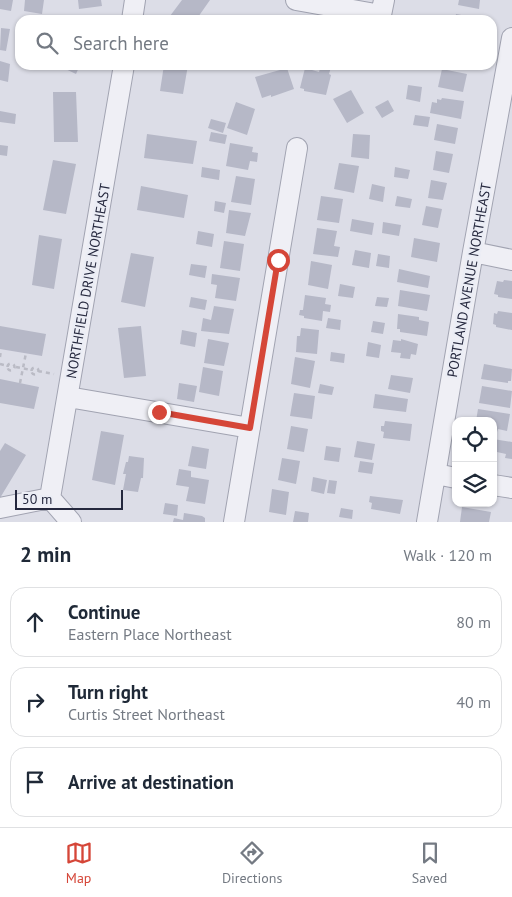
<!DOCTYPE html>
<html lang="en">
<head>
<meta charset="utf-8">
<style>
	:root { --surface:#fff; --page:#f6f6f7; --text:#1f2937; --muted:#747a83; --line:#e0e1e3; --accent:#d54638 }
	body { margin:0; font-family:"PT Sans",sans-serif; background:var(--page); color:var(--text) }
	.controls { position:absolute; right:15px; bottom:15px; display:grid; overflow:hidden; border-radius:10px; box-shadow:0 1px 4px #0004 }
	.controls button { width:45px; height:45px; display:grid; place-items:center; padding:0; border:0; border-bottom:1px solid var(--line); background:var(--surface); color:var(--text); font:25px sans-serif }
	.scale { position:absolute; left:15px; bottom:12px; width:108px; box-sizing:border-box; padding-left:5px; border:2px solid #25283e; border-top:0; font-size:14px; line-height:18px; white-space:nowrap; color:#25283e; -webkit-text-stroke:4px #ebedf5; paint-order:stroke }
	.stop { position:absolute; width:15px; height:15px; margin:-11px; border:4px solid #d54638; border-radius:50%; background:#fff }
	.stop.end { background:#d54638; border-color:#fff; box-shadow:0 1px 5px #0008 }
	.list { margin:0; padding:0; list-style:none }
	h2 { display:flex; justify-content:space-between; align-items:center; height:65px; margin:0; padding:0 20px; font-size:21px }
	h2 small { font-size:16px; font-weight:400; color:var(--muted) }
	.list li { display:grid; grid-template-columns:32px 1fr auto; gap:15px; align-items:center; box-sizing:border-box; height:70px; margin:0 10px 10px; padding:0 10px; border:1px solid var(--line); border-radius:15px }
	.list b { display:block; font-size:19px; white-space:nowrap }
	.list p { margin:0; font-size:16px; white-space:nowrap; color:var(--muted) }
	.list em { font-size:16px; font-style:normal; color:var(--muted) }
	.icon { flex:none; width:28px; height:28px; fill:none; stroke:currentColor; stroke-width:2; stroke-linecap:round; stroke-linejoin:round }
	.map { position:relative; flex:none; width:512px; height:522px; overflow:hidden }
	.search { position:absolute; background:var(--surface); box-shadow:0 1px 4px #0004; left:15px; right:15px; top:15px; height:55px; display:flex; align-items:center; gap:12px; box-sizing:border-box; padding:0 18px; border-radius:15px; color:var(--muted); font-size:19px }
	.sheet { height:305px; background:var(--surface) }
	nav { display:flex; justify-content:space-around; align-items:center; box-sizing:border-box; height:70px; border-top:1px solid var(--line); background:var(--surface); font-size:14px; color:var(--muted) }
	nav a { display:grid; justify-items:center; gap:2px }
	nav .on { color:var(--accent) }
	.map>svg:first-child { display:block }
</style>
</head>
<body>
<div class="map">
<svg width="512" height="522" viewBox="0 0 512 522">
	<rect width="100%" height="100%" fill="#dcdde7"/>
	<path fill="#b6b8c7" d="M0 0H13L11 11 0 9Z
		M25 0H44L42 14 24 11Z
		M78 0H101L102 6 79 9Z
		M182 0H210L196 20H175L170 16Z
		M459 0H480L479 9 458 5Z
		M456 14 477 18V20H455Z
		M1 28 10 29 6 51 0 50Z
		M0 61 10 64 8 82 0 80Z
		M57 65H80L76 74Z
		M164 65H188L183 94 160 91Z
		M321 65 331 67 329 74 331 75 326 95 304 91V89L300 88 305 68 319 72Z
		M287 68 294 89 271 97V95L262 98 255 77Z
		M442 69 467 74 463 92 438 87Z
		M408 85 422 87 420 102 406 99Z
		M351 90 364 113 347 123 333 99Z
		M53 92H76L78 142H54Z
		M442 98 464 101 461 119 430 113 432 102 437 103V99L441 100Z
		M388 100 394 111 382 118 375 107Z
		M236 102 255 109 247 135 227 128Z
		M0 111 16 114 15 124 0 122Z
		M415 115 430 117 428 127 413 125Z
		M211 119 226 123 223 133 208 128Z
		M437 124 458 128 455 144 434 140Z
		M211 132 227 135 225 144 209 141Z
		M147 134 197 141 193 164 144 158Z
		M353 134 370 135 369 159 351 157Z
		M230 143 253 147 252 152 258 153 257 162 250 161 248 170 226 166Z
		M0 145 8 146 7 156 0 155Z
		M436 151 453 154 449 173 433 170Z
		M53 160 76 164 66 214 43 210Z
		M339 163 359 166 354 193 334 189Z
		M202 167 220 170 219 180 201 177Z
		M395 167 410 170 408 179 394 177Z
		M236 176 255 179 251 205 231 202Z
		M431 180 447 183 443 200 428 198Z
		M372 184 385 187 383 202 369 199Z
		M141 186 188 195 184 218 137 210Z
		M321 196 343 199 339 223 317 220Z
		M397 196 412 199 410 208 395 206Z
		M215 201 226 203 224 213 214 211Z
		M426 206 442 209 438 228 422 225Z
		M229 210 251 213 245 236 226 233Z
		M352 219 374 223 372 235 350 231Z
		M383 222 401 225 399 236 382 233Z
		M317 228 337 231 334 246 340 247 338 257 313 254Z
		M198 231 214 234 212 247 196 244Z
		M39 235 62 239 54 289 32 285Z
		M414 238 440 243 437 262 411 257Z
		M224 241 244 244 240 271 220 268Z
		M355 250 371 253 369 268 352 265Z
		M131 253 154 257 145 307 121 302Z
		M378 254 390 256 389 268 376 266Z
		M311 261 332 265 328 289 308 285Z
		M191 264 207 266 205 278 189 275Z
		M399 269 430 276 428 288 397 282Z
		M212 274 240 278 236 301 215 298 217 285 211 284Z
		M504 280 512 281V299L498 297V295L494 294 497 281 503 282Z
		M340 284 355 287 353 298 338 296Z
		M400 290 430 295 427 311 398 306Z
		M305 295 326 298 325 304 331 305 330 312 323 311 322 321 304 318V316L299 315 300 310H303Z
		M191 297 207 300 205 310 189 307Z
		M377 297 389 298 387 307 375 306Z
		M214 306 234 309 229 334 201 331 203 318 211 320Z
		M498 311 512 313V330L496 327V325L493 324 494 313 497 314Z
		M398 314 419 317V320L429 322 427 336 400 332V329H397Z
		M328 318 341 320 340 330 326 328Z
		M373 321 385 323 383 334 371 332Z
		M0 326 46 334 42 356 0 349Z
		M141 326 146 376 124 378 118 328Z
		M301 328 319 330 317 354 296 352 297 336H300Z
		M182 330 197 333 195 347 180 344Z
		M208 339 229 343 224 366 204 363Z
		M401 339 418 344 416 355 411 354 410 359 400 358 401 353 391 352 393 340 401 341Z
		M368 342 381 345 379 358 366 356Z
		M331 352 345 354 344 363 330 361Z
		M295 357 315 361 310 388 291 384Z
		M484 364 512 369 511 381H508V383L481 379Z
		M203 367 223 371 219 396 199 392Z
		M391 375 413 378 410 393 388 389Z
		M0 379 39 387 34 409 0 403Z
		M179 383 197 386 194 402 177 399Z
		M320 384 334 387 332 395 318 393Z
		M482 386 512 391 510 408 479 403Z
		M294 393 315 396 312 419 290 416Z
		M375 394 408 399 406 412 373 408Z
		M478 409 510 414 507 431 498 429 497 432 493 431V421H476Z
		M385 421 412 424 410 441 383 438 384 432 381 431V426H384Z
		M291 426 308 429 304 452 287 449Z
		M101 431 124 435 115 485 92 480Z
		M493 439 512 442V459L505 458 506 454 497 452 496 457 493 456Z
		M357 441 375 444 372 460 354 457Z
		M5 443 26 455 0 498V451Z
		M192 446 209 449 206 469 188 466Z
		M326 446 341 448 339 462 324 460Z
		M129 456 144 458 143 478H141L138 492 123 490 126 474H123L126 462H128Z
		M282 458 300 461 296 484 278 480Z
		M360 461 374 463 372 474 358 472Z
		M179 469 191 471V477L209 480 205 504 186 501 189 487 176 485Z
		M313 477 327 480 324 494 311 491Z
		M329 480 337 481 335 494 327 493Z
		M272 489 289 492 286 515 269 512Z
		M370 496 403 500 400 514 371 509 372 503 369 502Z
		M165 503 178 505 177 516 163 514Z
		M462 507 491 512 489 522H460Z
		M341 508 353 510 352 519 339 517Z
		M295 511 309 513 308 522H293Z
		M184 513 202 516 205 518V522H173L174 518 183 520Z"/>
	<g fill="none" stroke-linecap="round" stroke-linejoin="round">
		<defs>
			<path id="minor" d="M296 0 335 7 336 0
				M335 7 381 15 384 0
				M132 20 135 0
				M473 252 512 260
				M68 397 250 428
				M436 474 456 478
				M493 485 512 488
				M50 498 124 65
				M50 498 71 522
				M0 508 50 498
				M234 522 297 148
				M427 522 473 252 512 38"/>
		</defs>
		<use href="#minor" stroke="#a1a3b1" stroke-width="22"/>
		<path stroke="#babbc5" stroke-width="2.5" stroke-dasharray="4 4" stroke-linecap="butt" d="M0 357 1 350
			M7.5 367a3.5 3.5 0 1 1 7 0a3.5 3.5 0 1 1-7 0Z
			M0 364 8 366
			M16 367 31 370
			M31.5 371a3.5 3.5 0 1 1 7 0a3.5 3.5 0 1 1-7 0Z
			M38 371 54 374
			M20 383 26 353"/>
		<use href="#minor" stroke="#efeff5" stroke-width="20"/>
	</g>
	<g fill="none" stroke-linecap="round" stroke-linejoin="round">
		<path stroke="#d54638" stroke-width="6" d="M159 412 250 428 278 260"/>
	</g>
	<g text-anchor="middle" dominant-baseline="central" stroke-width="5" stroke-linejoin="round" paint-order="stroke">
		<g font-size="14" fill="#25283e" stroke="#ebedf5">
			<text transform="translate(469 280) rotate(-80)">PORTLAND AVENUE NORTHEAST</text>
			<text transform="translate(88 281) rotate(-80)">NORTHFIELD DRIVE NORTHEAST</text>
		</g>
	</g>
</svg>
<div class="controls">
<button><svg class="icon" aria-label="locate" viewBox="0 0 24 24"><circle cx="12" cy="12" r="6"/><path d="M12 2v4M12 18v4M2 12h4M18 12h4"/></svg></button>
<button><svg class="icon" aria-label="layers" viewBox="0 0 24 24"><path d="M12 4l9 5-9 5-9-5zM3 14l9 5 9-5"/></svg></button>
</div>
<div class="scale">50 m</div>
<div class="stop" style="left:278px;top:260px"></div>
<div class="stop end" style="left:159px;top:412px"></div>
<div class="search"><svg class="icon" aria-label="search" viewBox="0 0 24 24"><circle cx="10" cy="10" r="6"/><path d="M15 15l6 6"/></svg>Search here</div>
</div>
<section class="sheet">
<h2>2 min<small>Walk · 120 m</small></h2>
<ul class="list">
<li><svg class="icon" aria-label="ahead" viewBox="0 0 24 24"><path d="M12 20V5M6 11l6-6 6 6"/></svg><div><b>Continue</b><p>Eastern Place Northeast</p></div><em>80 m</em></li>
<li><svg class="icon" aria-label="right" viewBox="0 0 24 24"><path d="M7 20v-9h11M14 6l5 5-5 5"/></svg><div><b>Turn right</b><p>Curtis Street Northeast</p></div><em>40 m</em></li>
<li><svg class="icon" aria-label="arrive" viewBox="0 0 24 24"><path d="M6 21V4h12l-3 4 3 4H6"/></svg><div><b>Arrive at destination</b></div></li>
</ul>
</section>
<nav>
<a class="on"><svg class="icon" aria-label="map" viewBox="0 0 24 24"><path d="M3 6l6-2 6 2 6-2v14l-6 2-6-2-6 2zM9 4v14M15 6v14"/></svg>Map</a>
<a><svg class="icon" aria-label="directions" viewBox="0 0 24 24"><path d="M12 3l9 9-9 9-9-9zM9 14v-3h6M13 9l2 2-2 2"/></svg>Directions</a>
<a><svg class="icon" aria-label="saved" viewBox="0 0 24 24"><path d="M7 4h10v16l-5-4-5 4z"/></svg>Saved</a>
</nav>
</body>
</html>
